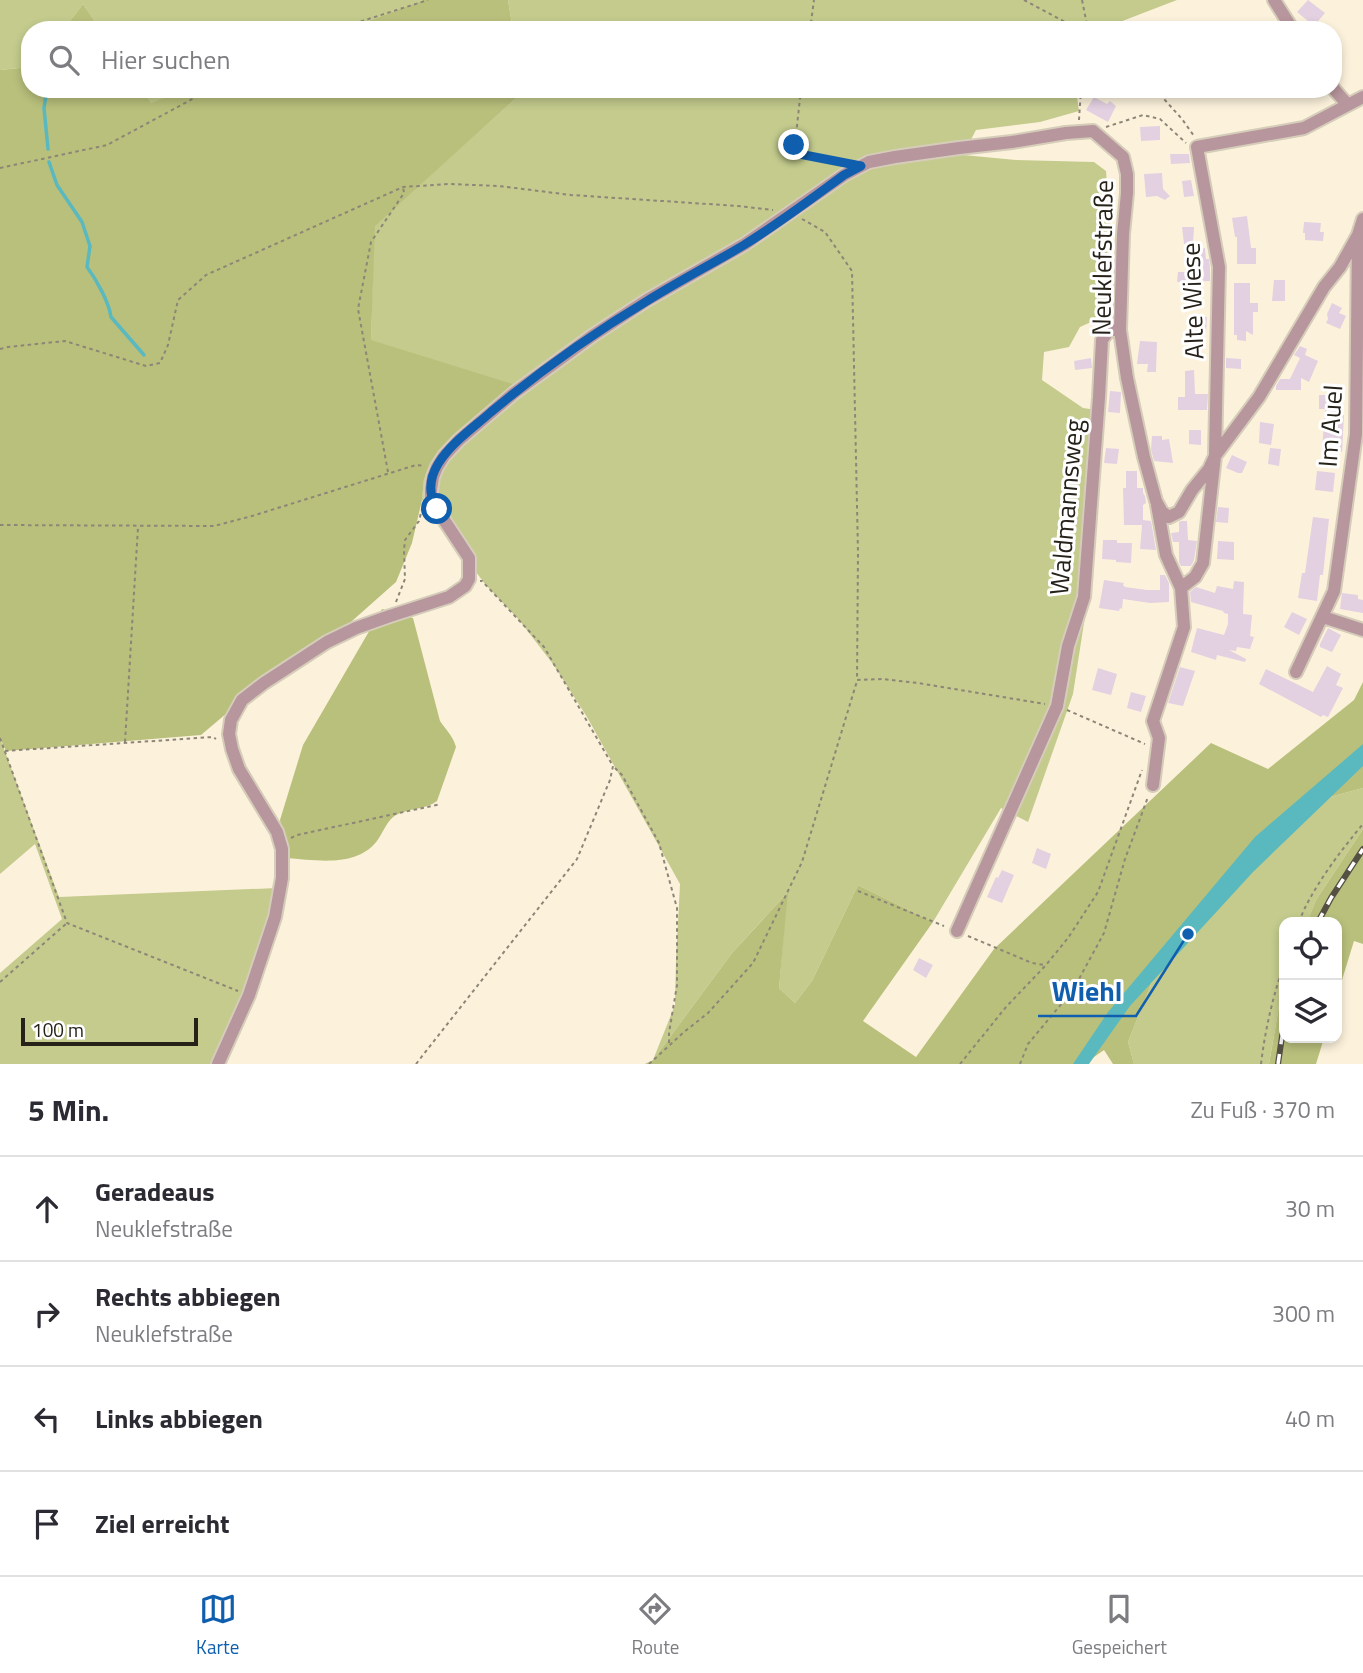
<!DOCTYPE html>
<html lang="de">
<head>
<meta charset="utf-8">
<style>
	:root { --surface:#fff; --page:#f7f7f7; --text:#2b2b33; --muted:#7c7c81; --line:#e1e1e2; --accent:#105fae }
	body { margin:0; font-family:"Titillium Web",sans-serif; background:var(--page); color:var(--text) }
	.controls { position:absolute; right:21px; bottom:21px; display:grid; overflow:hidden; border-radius:14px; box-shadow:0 4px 10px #0003 }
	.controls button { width:63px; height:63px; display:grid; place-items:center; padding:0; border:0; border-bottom:2px solid var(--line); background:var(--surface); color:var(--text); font:35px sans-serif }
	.scale { position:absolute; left:21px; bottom:18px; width:177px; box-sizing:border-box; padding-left:7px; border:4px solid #26221a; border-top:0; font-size:19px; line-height:24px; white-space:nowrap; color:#26221a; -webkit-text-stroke:5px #fff; paint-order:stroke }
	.stop { position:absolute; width:21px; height:21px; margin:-16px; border:5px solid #105fae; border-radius:50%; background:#fff }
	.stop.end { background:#105fae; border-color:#fff; box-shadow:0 2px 7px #0008 }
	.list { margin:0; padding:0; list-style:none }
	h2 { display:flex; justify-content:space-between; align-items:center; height:91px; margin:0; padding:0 28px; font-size:30px }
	h2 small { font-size:23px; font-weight:400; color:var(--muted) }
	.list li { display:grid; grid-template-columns:46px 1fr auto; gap:21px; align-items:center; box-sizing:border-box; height:105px; padding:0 28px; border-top:2px solid var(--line) }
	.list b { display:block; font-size:26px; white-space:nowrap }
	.list p { margin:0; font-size:23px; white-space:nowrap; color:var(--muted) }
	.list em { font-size:23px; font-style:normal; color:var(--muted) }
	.icon { flex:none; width:38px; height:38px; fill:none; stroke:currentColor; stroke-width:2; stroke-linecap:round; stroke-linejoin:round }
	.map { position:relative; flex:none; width:1363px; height:1064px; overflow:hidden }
	.search { position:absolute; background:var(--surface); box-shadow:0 4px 10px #0003; left:21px; right:21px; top:21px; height:77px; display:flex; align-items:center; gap:18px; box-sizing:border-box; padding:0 24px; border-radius:28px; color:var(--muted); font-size:26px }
	.sheet { height:511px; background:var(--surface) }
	nav { display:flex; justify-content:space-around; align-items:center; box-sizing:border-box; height:98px; border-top:2px solid var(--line); background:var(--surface); font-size:19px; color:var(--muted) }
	nav a { display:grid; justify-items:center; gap:4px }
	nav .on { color:var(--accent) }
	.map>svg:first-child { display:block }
</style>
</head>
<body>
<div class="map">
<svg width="1363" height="1064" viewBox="0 0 1363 1064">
	<rect width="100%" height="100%" fill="#fcf2dc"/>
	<path fill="#c4cb8d" d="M0 0H423L345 30H101L83 4 63 30H30V67L0 70Z
		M508 0H1177L1099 30H513Z
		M141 89H188L151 104Z
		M522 89H1076L1079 111 1040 122 976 130 963 155 1016 160 1094 162 1106 171 1111 233 1109 314 1080 327 1069 347 1044 352 1042 380 1083 408 1104 411 1092 571 1073 694 1028 822 1001 808 933 922 858 885 812 981 795 1003 779 988 787 893 732 953 653 1060 675 1005 676 960 680 884 587 717 553 664 519 620 485 584 422 500 424 479 440 453 371 340 374 226 523 92Z
		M0 738 59 897 277 888 251 975 213 1064H0V973L62 919 35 844 0 874Z
		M1363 788V829L1316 900 1307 922H1284V977L1269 1064H1134L1128 1042 1163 954 1319 800Z"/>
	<path fill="#b9c07c" d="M423 0H508L513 30H345Z
		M83 4 101 30H63Z
		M30 67V89H141L151 103 188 89H522L523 92 375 226 371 340 519 386 440 453 424 479 422 500 412 543 396 582 343 629 292 658 201 735 6 751 0 738V70Z
		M382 609 413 618 440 721C446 730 453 736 456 747L437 801C425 810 409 808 396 815 387 820 383 833 377 841 356 868 316 860 286 858L280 820 303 745Z
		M1363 682V788L1319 800 1163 954 1128 1042 1134 1064H1113L1104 1050 1084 1064H645L653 1060 732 953 788 892 779 988 795 1003 812 981 858 885 933 922 863 1021 916 1057 994 949 1211 743 1268 769 1354 700Z
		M1363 829V944L1354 941 1337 996V922H1307L1316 900Z
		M1284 977V1038H1324L1316 1064H1269Z"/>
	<path fill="#5ab9bf" d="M1363 744V766L1253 872 1130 1006 1089 1064H1073L1108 1012 1255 837Z"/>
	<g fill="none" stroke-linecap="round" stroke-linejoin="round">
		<path stroke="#5ab9bf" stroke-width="3.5" d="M47 89 44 108 48 149
			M49 162 57 185 82 222 90 246 87 267C96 279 109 302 111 317L144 355"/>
	</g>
	<path fill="#e3d0e1" d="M1308 0 1325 13 1314 26 1297 12Z
		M1094 97 1107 104 1110 101 1116 106 1108 122 1086 110Z
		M1160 126V140L1141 141 1140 127Z
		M1170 154H1189L1190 163 1171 164Z
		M1162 173 1163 189 1170 196 1165 200 1157 196 1146 197 1144 174Z
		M1191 180 1194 196 1184 197 1182 181Z
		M1247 216 1251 248H1256V264H1237V237H1235L1232 218Z
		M1304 222 1321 223 1320 232H1324L1323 241 1305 240V233H1303Z
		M1182 227H1194L1193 244H1184Z
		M1205 248 1206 259H1209L1210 268V281L1177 282 1178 272H1197L1195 250Z
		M1274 280H1285V301H1272Z
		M1234 283H1250V303H1258V312H1253V335L1246 331V341L1237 340V335H1234Z
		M1332 303 1342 308 1339 313 1346 316 1340 329 1326 323 1328 319 1327 314Z
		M1190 316 1207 317 1206 333H1189Z
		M1140 341 1157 342 1156 372H1147L1148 364H1137Z
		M1300 346 1307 349 1305 355 1318 361 1309 382 1301 378V390H1276V386L1280 379H1290L1300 358 1294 355Z
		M1091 358 1092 368 1075 370 1074 361Z
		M1226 358 1241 359V369L1226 368Z
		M1194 370 1195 394H1208L1207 410H1178V397H1185V371Z
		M1110 391 1121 392 1120 413 1108 412Z
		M1319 395H1341V415H1344L1342 452 1322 450 1325 409H1319Z
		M1260 422 1274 424 1271 445 1259 443Z
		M1189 430H1201V445L1189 444Z
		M1152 436H1162V440L1169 439 1173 463 1154 461 1151 449Z
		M1106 448 1119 449 1117 464 1104 463Z
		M1270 448 1281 449 1279 466 1268 464Z
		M1232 455 1247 462 1242 473H1238L1226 468Z
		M1126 471H1137V488H1143V493L1145 496 1146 503 1143 505V520L1151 521 1156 550 1140 549 1142 525H1124L1123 488H1126Z
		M1317 471 1335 473 1333 492 1315 490Z
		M1218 507 1229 508 1228 523 1216 522Z
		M1313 517 1329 519 1323 575H1320L1317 601 1298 598 1302 573H1305Z
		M1181 521H1187L1188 540 1197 541 1194 560 1191 566H1181L1179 562V542H1173L1171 533 1179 532V522Z
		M1103 540H1117V543H1132L1131 563 1116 562V560L1102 559Z
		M1218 541 1234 542V560L1217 559Z
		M1160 575H1165L1169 583V602L1150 603 1123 599 1122 609 1120 608 1119 611 1099 608 1104 580 1124 583 1123 585 1125 587 1147 590H1160Z
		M1234 581 1244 582 1243 614 1252 615 1250 636 1254 637 1250 649 1237 647 1236 651 1229 650 1246 659 1245 662 1217 655 1216 660 1191 652 1197 628 1224 635 1228 624V614L1224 613 1223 611 1191 602 1190 592 1196 587 1215 593 1217 586 1233 589Z
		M1342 593 1358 595V599L1363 600V613L1340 609Z
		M1292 612 1307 619 1299 635 1284 627Z
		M1328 628 1341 635 1332 652 1320 647V644Z
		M1327 666 1341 674 1336 685 1343 688 1328 717 1323 715 1321 717 1259 684 1266 669 1313 692Z
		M1180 667 1195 671 1183 706 1168 703Z
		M1098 668 1117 674 1111 695 1092 690Z
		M1131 692 1146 696 1141 712 1127 708Z
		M1037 848 1051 854 1046 869 1032 863Z
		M1002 870 1014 875 1002 903 987 897 996 877 998 878Z
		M919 958 933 965 926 978 913 970Z"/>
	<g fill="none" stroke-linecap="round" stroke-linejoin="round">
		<defs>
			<path id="street" d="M1274 0 1293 30
				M1333 88 1347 104
				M1157 505 1166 555 1181 588
				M1323 617 1363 630
				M1296 672 1334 591 1356 434 1358 236
				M1153 785 1159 738 1153 721 1184 627 1181 588 1195 577 1203 563 1215 456 1219 267 1197 147 1304 128 1363 97
				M957 931 1057 706 1068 646 1084 597 1099 397 1102 340 1109 330H1120
				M218 1064 249 995 275 917 282 878V849L277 832 239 769 232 749 229 734 231 720 242 700 264 683 327 642 356 628 390 616 449 597 465 586 469 579V558L431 500V490L433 477 437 467 444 456 459 440 514 393 592 336 647 300 745 244 844 175 869 162 895 157 959 148 1012 142 1066 133 1093 131 1123 157 1127 174V193L1123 234 1120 330 1127 378 1144 457 1156 501 1162 512 1169 517 1179 512 1192 490 1209 469 1215 456 1259 397 1324 287 1340 267 1358 235 1363 219"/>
		</defs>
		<use href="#street" stroke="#d5cdb9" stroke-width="16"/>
		<path stroke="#8d8677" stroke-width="2" stroke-dasharray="3.5 3.5" stroke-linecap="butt" d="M1024 0 1080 30
			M1082 0 1088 30
			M334 30 428 0
			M810 30 814 0
			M801 89 794 153 840 162
			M1155 89 1182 119 1194 136
			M1079 120 1081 89
			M1106 127 1143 115 1160 119 1186 143
			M0 168 107 145 211 89
			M802 219 825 232 852 271 858 553 857 680 882 679 918 683 1045 704
			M0 349 8 347 65 341 146 366 160 363 168 345 178 300 206 275 403 187 449 184 499 186 571 195 738 206 773 210
			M388 472 358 309 371 242 404 193 403 187
			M0 525 214 526 252 516 416 465 425 466
			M396 602 405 579 404 550 405 540 419 521 422 509
			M1067 710 1145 744
			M0 738 67 923 238 991
			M125 742 138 527
			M5 751 213 737 216 739
			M615 768 622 775 659 843 677 908V985L669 1033V1044
			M291 838 297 835 441 804
			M858 891 944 926
			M1299 922C1310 891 1341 850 1363 824
			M968 936 1032 963 1045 965
			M0 982 67 923
			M416 1064 577 859 610 780 613 766 544 647 482 581H480
			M649 1064 684 1032 708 1013 753 963 802 862 857 681
			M960 1064 1006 1007 1046 965 1068 938 1098 892 1142 770
			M1020 1064 1028 1044 1073 990 1104 933 1125 859 1148 797
			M1261 1064C1265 1030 1273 996 1284 964"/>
		<use href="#street" stroke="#b7969d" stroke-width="12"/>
		<defs>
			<path id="rail" d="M1318 922 1331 898 1363 849
				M1278 1064 1284 1023"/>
		</defs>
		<use href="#rail" stroke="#554f44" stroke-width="6"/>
		<use href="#rail" stroke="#fff" stroke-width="3.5" stroke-dasharray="10" stroke-linecap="butt"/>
	</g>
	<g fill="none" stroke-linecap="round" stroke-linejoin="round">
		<path stroke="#105fae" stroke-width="9" d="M437 509C428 494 429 479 438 464 451 443 473 428 491 412 540 371 592 334 647 301 679 281 712 264 744 245 778 224 811 199 844 175L861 166 794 153V145"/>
	</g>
	<g text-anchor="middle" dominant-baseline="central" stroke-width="6" stroke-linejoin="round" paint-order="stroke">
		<g font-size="26" fill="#26221a" stroke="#fff">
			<text transform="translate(1102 258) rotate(-89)">Neuklefstraße</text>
			<text transform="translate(1192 301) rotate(-92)">Alte Wiese</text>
			<text transform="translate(1330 426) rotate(-86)">Im Auel</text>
			<text transform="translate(1066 507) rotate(-85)">Waldmannsweg</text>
		</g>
	</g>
	<path fill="none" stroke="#105fae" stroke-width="2.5" d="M1188 934L1136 1016H1038"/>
	<circle fill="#105fae" stroke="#fff" stroke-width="2.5" cx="1188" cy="934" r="7"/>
	<g font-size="28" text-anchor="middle" font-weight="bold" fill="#105fae" stroke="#fff" stroke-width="6" stroke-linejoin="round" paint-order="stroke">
		<text x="1087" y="1001">Wiehl</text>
	</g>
</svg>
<div class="controls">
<button><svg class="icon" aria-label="locate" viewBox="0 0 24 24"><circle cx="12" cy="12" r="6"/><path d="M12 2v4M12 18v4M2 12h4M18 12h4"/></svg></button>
<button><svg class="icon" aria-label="layers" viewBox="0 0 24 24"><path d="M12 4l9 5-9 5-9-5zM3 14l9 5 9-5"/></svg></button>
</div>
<div class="scale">100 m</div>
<div class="stop" style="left:437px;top:509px"></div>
<div class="stop end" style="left:794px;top:145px"></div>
<div class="search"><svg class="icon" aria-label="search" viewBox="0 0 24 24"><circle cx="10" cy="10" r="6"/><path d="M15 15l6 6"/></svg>Hier suchen</div>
</div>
<section class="sheet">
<h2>5 Min.<small>Zu Fuß · 370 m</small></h2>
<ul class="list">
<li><svg class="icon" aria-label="ahead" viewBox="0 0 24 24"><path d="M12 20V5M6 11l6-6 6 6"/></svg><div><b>Geradeaus</b><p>Neuklefstraße</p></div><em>30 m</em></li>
<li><svg class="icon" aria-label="right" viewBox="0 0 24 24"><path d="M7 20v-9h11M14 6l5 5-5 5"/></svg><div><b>Rechts abbiegen</b><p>Neuklefstraße</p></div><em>300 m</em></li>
<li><svg class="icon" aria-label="left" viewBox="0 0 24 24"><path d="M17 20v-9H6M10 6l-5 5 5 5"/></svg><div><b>Links abbiegen</b></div><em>40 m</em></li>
<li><svg class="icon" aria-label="arrive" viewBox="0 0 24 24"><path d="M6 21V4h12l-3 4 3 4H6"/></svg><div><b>Ziel erreicht</b></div></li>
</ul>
</section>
<nav>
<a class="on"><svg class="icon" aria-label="map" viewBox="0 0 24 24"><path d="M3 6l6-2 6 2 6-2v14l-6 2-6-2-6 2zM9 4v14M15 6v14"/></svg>Karte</a>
<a><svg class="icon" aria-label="directions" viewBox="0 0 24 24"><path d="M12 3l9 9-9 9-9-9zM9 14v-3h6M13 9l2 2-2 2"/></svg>Route</a>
<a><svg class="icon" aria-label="saved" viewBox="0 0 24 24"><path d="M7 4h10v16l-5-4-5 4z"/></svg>Gespeichert</a>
</nav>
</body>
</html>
